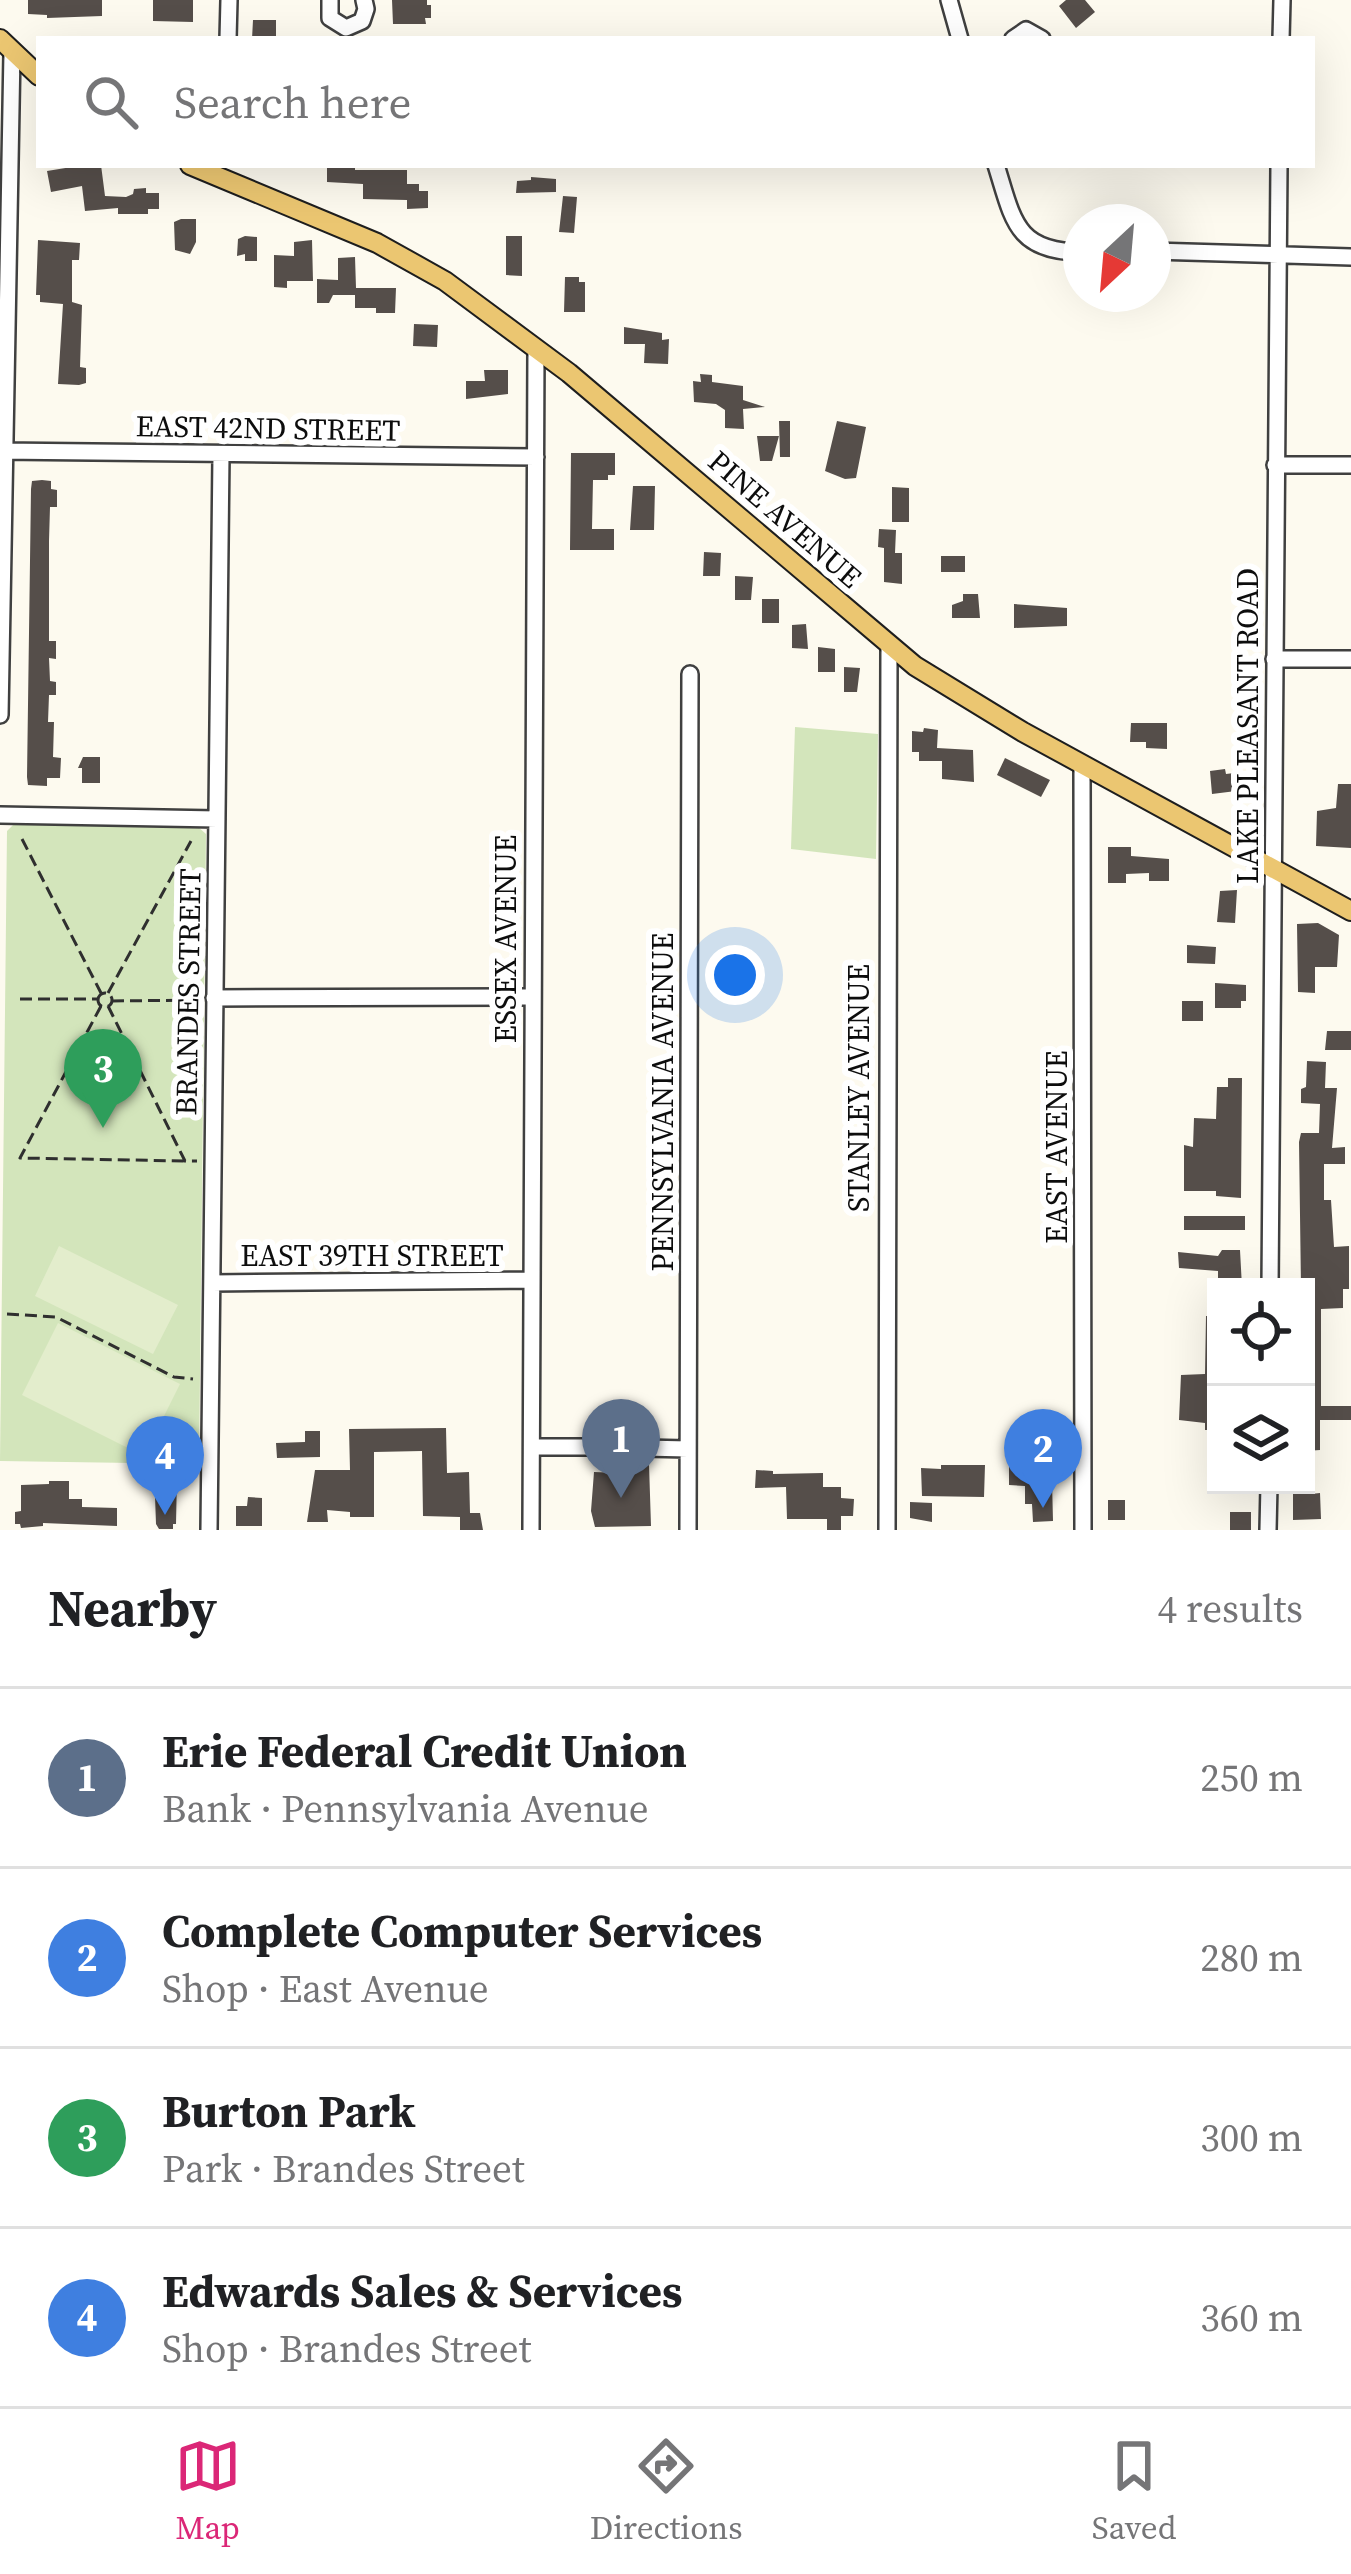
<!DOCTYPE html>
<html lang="en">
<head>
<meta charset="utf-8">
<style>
	:root { --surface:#fff; --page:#f6f6f6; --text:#202124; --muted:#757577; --line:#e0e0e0; --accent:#db2777 }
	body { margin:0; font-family:"Source Serif 4",serif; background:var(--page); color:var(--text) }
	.controls { position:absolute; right:36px; bottom:36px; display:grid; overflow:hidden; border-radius:0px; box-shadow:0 12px 48px #0002 }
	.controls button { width:108px; height:108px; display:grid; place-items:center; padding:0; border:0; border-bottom:3px solid var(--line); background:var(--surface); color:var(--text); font:60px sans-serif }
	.compass { position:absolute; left:1063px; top:204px; width:108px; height:108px; border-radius:50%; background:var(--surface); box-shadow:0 12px 48px #0002; rotate:206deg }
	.you { position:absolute; left:735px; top:975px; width:42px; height:42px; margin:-30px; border:9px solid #fff; border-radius:50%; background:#1a73e8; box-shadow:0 0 0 18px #1a73e833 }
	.badge { display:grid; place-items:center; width:78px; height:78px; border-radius:50%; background:var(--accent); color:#fff; font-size:39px; font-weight:700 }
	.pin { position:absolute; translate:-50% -99px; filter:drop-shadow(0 3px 6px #0008) }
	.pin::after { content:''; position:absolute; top:63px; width:42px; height:36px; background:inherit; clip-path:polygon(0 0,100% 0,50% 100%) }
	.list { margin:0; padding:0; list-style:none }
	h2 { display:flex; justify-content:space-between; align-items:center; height:156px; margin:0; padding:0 48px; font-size:51px }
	h2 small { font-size:39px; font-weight:400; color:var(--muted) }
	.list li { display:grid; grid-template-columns:78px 1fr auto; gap:36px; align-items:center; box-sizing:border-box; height:180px; padding:0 48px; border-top:3px solid var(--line) }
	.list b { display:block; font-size:45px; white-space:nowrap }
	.list p { margin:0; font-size:39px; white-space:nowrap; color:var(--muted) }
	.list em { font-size:39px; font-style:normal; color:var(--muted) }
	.icon { flex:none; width:66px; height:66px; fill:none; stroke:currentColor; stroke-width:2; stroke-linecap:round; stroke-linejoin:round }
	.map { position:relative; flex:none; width:1351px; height:1530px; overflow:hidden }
	.search { position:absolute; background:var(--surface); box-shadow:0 12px 48px #0002; left:36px; right:36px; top:36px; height:132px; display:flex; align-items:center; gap:30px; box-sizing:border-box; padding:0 42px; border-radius:0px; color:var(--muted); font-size:45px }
	.sheet { height:876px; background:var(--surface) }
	nav { display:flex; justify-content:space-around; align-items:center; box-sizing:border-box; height:168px; border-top:3px solid var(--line); background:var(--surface); font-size:33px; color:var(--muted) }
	nav a { display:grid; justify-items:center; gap:6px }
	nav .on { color:var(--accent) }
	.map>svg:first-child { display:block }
</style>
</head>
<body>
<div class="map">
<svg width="1351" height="1530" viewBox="0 0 1351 1530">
	<rect width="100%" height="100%" fill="#fdfaef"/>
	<path fill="#d3e5bb" d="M795 727 878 734 876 859 791 849Z
		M14 824 197 826 206 834 199 1464 0 1461 7 831Z"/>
	<path fill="#e3edcc" d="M59 1246 178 1305 153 1354 35 1296Z
		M58 1323 180 1384 144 1456 22 1395Z"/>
	<path fill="#554e4a" d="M28 0H102V16L47 18V15L28 14Z
		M153 0H193V22L153 21Z
		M392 0H427V5H431V18H425L426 24H393Z
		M1066 0H1085L1095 12 1076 28 1059 6Z
		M253 20H276V39H252Z
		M84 165H101L105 196 126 197 133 194 134 189 146 188V193H159V209H148V214H118V208L85 211 82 186 51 192 47 171Z
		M327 165H355V170H407V184H419V191H428V208L407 209V200L363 199V184L327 182Z
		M531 177 556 179V192L516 193 517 181 531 180Z
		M563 196 577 197 574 233 559 232Z
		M181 219H196V242L190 254 175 250 174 222Z
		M245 236 257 237V261H245V254L237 256 238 239Z
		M506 236H522V276L506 275Z
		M38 240 80 243 79 260H72V302L82 305 80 367 86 368V383L79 385 58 384 63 304 40 302V295H36Z
		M312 240 313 281H287V288L274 287V255L294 256V242Z
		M355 257 356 288H396L395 313H376V308H355V295H333L329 303H317V279L338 280V258Z
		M565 277H579V282H585V312H564Z
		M414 324 438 325 437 347 413 346Z
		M624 327 662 333V340L669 339 668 364 644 363 645 344H624Z
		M484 370H508V394L466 399V381H485Z
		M700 374 712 375V382L743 386V400L765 407 743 409 744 429 725 428V410L716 404 694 402 693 381 701 382Z
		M779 421H790V457H780Z
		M837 421 866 427 856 478 845 479 825 471Z
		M757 436H779L772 461H760Z
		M571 453H615V475H608V480H593L592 529H614V550H570Z
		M42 480 51 481V489L57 490V507H50L49 541V641H56V659L49 658 50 681 56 682V695H49L48 722H54L53 757 61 758 60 778H47V786L28 785 27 777 31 489 32 481Z
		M633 486H655L654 530H630Z
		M892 487 909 488V522H892Z
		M879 529 896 530 895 553H902V584L884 582V548L878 547Z
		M704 552 721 553 720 576H703Z
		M941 556H965V572H941Z
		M735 576 753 577 751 600H735Z
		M963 594H978L980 618H952V605L963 601Z
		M762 599H779V623H762Z
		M1014 604 1067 608V626L1014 628Z
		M806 624 808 649 792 648V625Z
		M818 647 835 649V672H818Z
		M844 667 860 668 857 692H844Z
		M1131 723H1167V749L1146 748V742H1130Z
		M924 728 938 730 937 748 973 750 974 782 942 779V761H919V752H912V731L923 732Z
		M83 757H100V783H82V768H78Z
		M1005 758 1050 780 1041 797 997 775Z
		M1225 769 1226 774 1234 773 1236 791 1212 794 1210 771Z
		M1338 784H1351V848L1316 846 1317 811 1336 808Z
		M1108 847H1131V856L1169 859V881H1149V873L1126 874V883H1108Z
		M1237 890 1235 923 1217 922 1220 891Z
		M1318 923 1339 935 1337 967H1315V993L1298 992 1297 924Z
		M1187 945 1216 947 1215 964 1187 963Z
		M1215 983 1246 985V1001H1241V1008H1215Z
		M1182 1001H1203V1021H1182Z
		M1327 1031H1351V1050H1325Z
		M1307 1061 1326 1062 1325 1088H1337L1332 1148 1345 1147V1164H1324V1200H1331L1334 1247 1349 1246V1289H1343V1308L1321 1309V1406H1351V1420H1320V1450L1306 1451V1287H1301L1299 1142 1301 1133H1319L1320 1104 1301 1103V1089L1306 1087Z
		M1228 1078H1242L1241 1198 1216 1196V1191H1184V1145L1193 1147 1194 1118 1216 1119 1217 1087H1228Z
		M1184 1216H1245V1230H1184Z
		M1222 1250H1240L1242 1287H1218V1271L1179 1268 1178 1252 1218 1256Z
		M1206 1316H1216V1430H1205V1423L1179 1420 1181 1375 1205 1374Z
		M446 1428 447 1473 469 1472 470 1513H480L483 1530H460V1517L423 1516 422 1451 374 1452V1517H350V1512L327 1510 328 1522H307L315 1470H350L349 1429Z
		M305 1431H320V1457L277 1458 276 1443 305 1442Z
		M636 1457 649 1464 651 1526 595 1527 591 1511 594 1472 619 1473V1463H629V1459Z
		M158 1465 187 1471 177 1476 176 1524H173V1529H159L156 1524 154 1468Z
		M941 1465H985L984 1497 922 1496 921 1468 941 1469Z
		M1009 1465 1031 1466V1480L1052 1481 1053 1521 1033 1522 1032 1504H1025V1486L1009 1485Z
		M756 1470 773 1471V1474L823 1473V1487H841V1498L854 1499 853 1516H841V1530H827V1519H787L786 1487 755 1488Z
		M49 1481H69V1499H82V1507L117 1508V1526L43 1523V1526L21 1528 20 1524H15V1512L21 1511V1485L49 1484Z
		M1293 1485H1311V1494L1320 1493 1321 1519 1293 1520Z
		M248 1497 262 1498V1526H236V1506H247Z
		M1108 1500H1125V1520H1108Z
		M910 1502 932 1503V1522L910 1518Z
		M1230 1512H1251V1530H1230Z"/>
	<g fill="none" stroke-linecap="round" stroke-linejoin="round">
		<defs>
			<path id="minor" d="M330 0V18L346 28 362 21 366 9 364 0
				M949 0 960 39
				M228 39 229 0
				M1013 39 1026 30 1042 39
				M1281 39 1282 0
				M996 165C1013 219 1015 252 1081 252
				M1153 251 1351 257
				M0 451 536 457
				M1275 465H1351
				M1274 659H1351
				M0 715 12 52
				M1082 764 1083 1530
				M0 815 217 819
				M214 998 531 997
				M212 1283 532 1280
				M1270 1287 1279 165
				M532 1447H629
				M644 1448 688 1449
				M209 1530 221 455
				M531 1530 536 348
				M688 1530 690 674
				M887 1530 889 647
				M1268 1530 1269 1485"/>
			<path id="major" d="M0 39 39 76
				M190 165 377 243 445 281 569 373 915 666 1023 732 1351 911"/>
		</defs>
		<use href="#minor" stroke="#404040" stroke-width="20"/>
		<use href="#major" stroke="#1e1e1e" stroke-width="22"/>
		<path stroke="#2f2f2f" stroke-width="3" stroke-dasharray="12 6" stroke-linecap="butt" d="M22 839 101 993
			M98 1000a7 7 0 1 1 14 0a7 7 0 1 1-14 0Z
			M108 993 191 841
			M20 999H98
			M112 1001 200 1000
			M101 1006 20 1158 185 1161
			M108 1006 185 1161H197
			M7 1314 56 1317 174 1377 193 1379"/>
		<use href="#minor" stroke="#fff" stroke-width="15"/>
		<use href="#major" stroke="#ebc671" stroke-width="18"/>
	</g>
	<g text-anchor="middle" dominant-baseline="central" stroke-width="12" stroke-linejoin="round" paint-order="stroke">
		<g font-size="30" fill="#0d0d0d" stroke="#fff">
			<text transform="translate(268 428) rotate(1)">EAST 42ND STREET</text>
			<text transform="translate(785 519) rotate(41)">PINE AVENUE</text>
			<text transform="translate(1247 726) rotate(-90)">LAKE PLEASANT ROAD</text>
			<text transform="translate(505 939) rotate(-90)">ESSEX AVENUE</text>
			<text transform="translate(188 992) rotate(-89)">BRANDES STREET</text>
			<text transform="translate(858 1088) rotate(-90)">STANLEY AVENUE</text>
			<text transform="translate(662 1102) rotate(-90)">PENNSYLVANIA AVENUE</text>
			<text transform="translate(1056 1147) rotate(-90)">EAST AVENUE</text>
			<text x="372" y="1255">EAST 39TH STREET</text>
		</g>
	</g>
</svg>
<div class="controls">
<button><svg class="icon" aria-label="locate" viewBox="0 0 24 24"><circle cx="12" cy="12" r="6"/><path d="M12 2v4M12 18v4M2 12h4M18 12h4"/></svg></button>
<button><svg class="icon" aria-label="layers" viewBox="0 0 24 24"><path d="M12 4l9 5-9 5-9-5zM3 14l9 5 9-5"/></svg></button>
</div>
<svg class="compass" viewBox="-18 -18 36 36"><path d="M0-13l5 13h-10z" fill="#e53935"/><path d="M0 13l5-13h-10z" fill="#757577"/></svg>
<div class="you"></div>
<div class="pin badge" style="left:621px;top:1498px;background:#5c6f8a">1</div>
<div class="pin badge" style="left:1043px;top:1508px;background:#3f7fe0">2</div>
<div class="pin badge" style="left:103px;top:1128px;background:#2e9e5b">3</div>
<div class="pin badge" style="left:165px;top:1515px;background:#3f7fe0">4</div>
<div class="search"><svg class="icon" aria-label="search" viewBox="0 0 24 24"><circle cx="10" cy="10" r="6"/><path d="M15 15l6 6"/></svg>Search here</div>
</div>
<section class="sheet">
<h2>Nearby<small>4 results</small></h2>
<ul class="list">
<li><span class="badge" style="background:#5c6f8a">1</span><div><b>Erie Federal Credit Union</b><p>Bank · Pennsylvania Avenue</p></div><em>250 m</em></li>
<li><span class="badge" style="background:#3f7fe0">2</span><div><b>Complete Computer Services</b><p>Shop · East Avenue</p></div><em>280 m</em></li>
<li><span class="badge" style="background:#2e9e5b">3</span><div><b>Burton Park</b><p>Park · Brandes Street</p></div><em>300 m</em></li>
<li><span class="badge" style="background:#3f7fe0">4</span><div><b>Edwards Sales &amp; Services</b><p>Shop · Brandes Street</p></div><em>360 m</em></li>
</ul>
</section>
<nav>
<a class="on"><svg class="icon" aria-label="map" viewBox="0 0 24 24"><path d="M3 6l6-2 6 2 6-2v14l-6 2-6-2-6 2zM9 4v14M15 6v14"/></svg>Map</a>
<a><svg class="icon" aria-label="directions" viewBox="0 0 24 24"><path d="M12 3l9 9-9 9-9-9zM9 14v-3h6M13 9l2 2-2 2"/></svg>Directions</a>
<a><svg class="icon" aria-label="saved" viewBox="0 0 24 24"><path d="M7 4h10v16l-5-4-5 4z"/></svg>Saved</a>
</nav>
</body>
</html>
